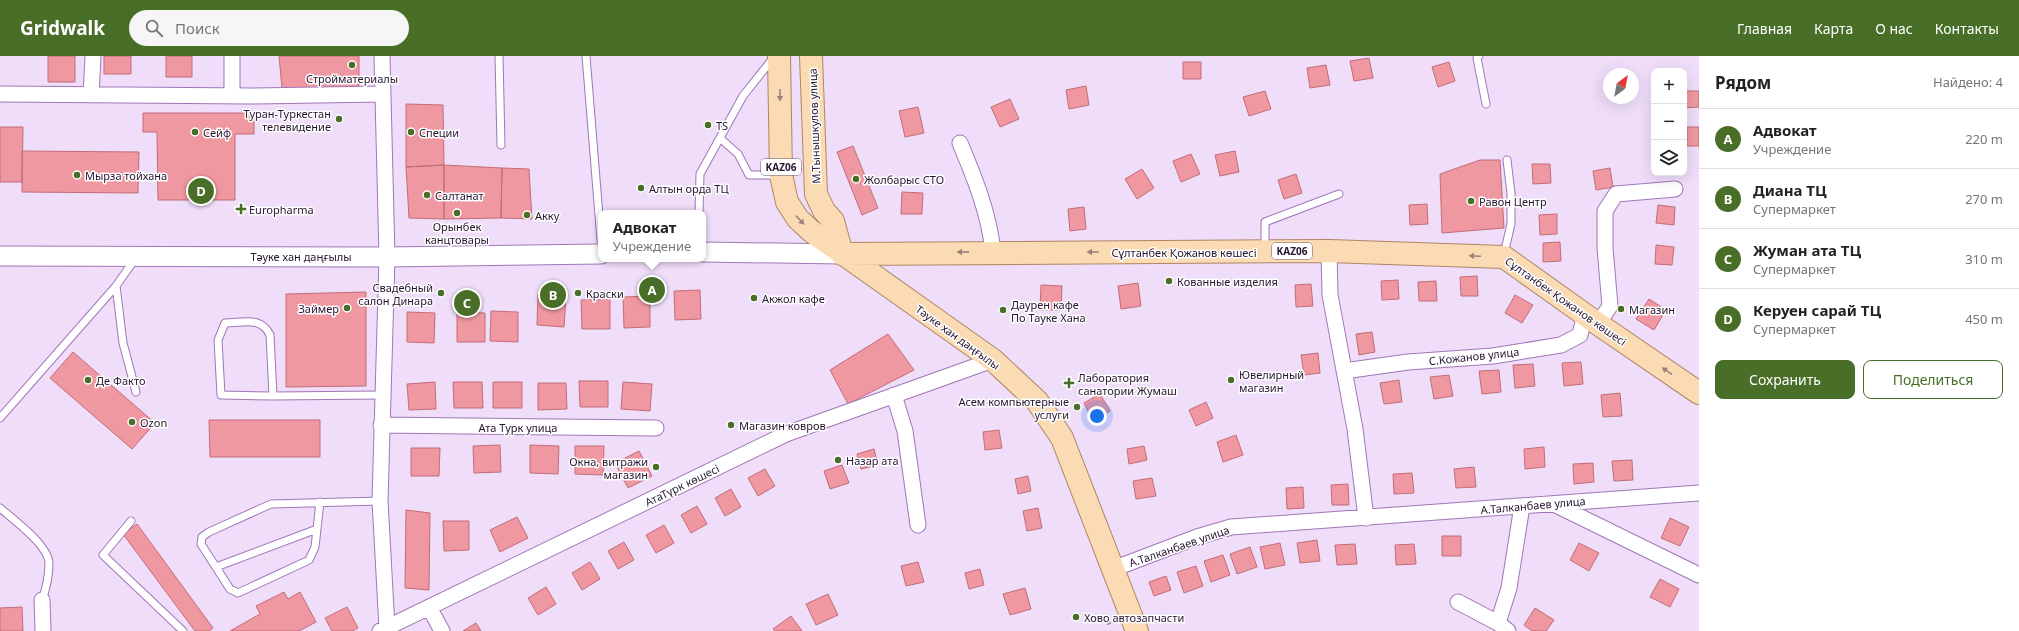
<!DOCTYPE html>
<html lang="ru">
<head>
<meta charset="utf-8">
<style>
	:root { --surface:#fff; --page:#f6f6f6; --text:#222; --muted:#767676; --line:#e0e0e0; --accent:#486e28 }
	body { margin:0; font-family:"Noto Sans",sans-serif; background:var(--page); color:var(--text) }
	.controls { position:absolute; right:12px; top:12px; display:grid; overflow:hidden; border-radius:8px; box-shadow:0 4px 16px #0002 }
	.controls button { width:36px; height:36px; display:grid; place-items:center; padding:0; border:0; border-bottom:1px solid var(--line); background:var(--surface); color:var(--text); font:20px sans-serif }
	.compass { position:absolute; left:1603px; top:12px; width:36px; height:36px; border-radius:50%; background:var(--surface); box-shadow:0 4px 16px #0002; rotate:32deg }
	.you { position:absolute; left:1097px; top:360px; width:14px; height:14px; margin:-10px; border:3px solid #fff; border-radius:50%; background:#1a73e8; box-shadow:0 0 0 6px #1a73e833 }
	.badge { display:grid; place-items:center; width:26px; height:26px; border-radius:50%; background:var(--accent); color:#fff; font-size:13px; font-weight:700 }
	.pin { position:absolute; translate:-50% -50%; border:2px solid #fff; box-shadow:0 1px 4px #0006 }
	.popup { position:absolute; left:598px; top:154px; width:108px; height:52px; box-sizing:border-box; display:grid; place-content:center; border-radius:8px; background:var(--surface); filter:drop-shadow(0 1px 3px #0005); font-size:13px; white-space:nowrap; color:var(--muted) }
	.popup b { font-size:15px; color:var(--text) }
	.popup::after { content:''; position:absolute; left:50%; top:100%; margin-left:-8px; border:8px solid transparent; border-top-color:var(--surface) }
	.list { margin:0; padding:0; list-style:none }
	h2 { display:flex; justify-content:space-between; align-items:center; height:52px; margin:0; padding:0 16px; font-size:17px }
	h2 small { font-size:13px; font-weight:400; color:var(--muted) }
	.list li { display:grid; grid-template-columns:26px 1fr auto; gap:12px; align-items:center; box-sizing:border-box; height:60px; padding:0 16px; border-top:1px solid var(--line) }
	.list b { display:block; font-size:15px; white-space:nowrap }
	.list p { margin:0; font-size:13px; white-space:nowrap; color:var(--muted) }
	.list em { font-size:13px; font-style:normal; color:var(--muted) }
	.actions { display:flex; gap:8px; padding:12px 16px }
	.actions a { flex:1; padding:9px 0; border:1px solid var(--accent); border-radius:8px; text-align:center; font-size:14px; color:var(--accent) }
	.actions .main { background:var(--accent); color:#fff }
	.icon { flex:none; width:22px; height:22px; fill:none; stroke:currentColor; stroke-width:2; stroke-linecap:round; stroke-linejoin:round }
	.map { position:relative; flex:none; width:1699px; height:575px; overflow:hidden }
	header { display:flex; align-items:center; gap:24px; box-sizing:border-box; height:56px; padding:0 20px; background:var(--accent); color:#fff }
	header strong { font-size:19px }
	nav { display:flex; gap:22px; margin-inline-start:auto; font-size:14px }
	.search { width:280px; height:36px; background:var(--page); display:flex; align-items:center; gap:10px; box-sizing:border-box; padding:0 14px; border-radius:22px; color:var(--muted); font-size:15px }
	main { display:flex }
	aside { flex:1; background:var(--surface) }
	.map>svg:first-child { display:block }
</style>
</head>
<body>
<header>
<strong>Gridwalk</strong>
<div class="search"><svg class="icon" aria-label="search" viewBox="0 0 24 24"><circle cx="10" cy="10" r="6"/><path d="M15 15l6 6"/></svg>Поиск</div>
<nav><a>Главная</a><a>Карта</a><a>О нас</a><a>Контакты</a></nav>
</header>
<main>
<div class="map">
<svg width="1699" height="575" viewBox="0 0 1699 575">
	<rect width="100%" height="100%" fill="#efddf9"/>
	<path fill="#f098a1" stroke="#c16d77" d="M48 0H75V26H48Z
		M104 0H131V18H104Z
		M166 0H192V21H166Z
		M279 0H359V31L282 32Z
		M1369 2 1373 22 1354 25 1350 5Z
		M1183 6H1201V23H1183Z
		M1449 6 1455 25 1438 31 1432 11Z
		M1326 9 1330 29 1310 32 1307 12Z
		M1086 30 1089 49 1069 53 1066 34Z
		M1265 35 1271 53 1249 60 1243 41Z
		M1684 35H1699V51L1684 52Z
		M1010 43 1019 63 1000 71 991 51Z
		M406 48 443 49 444 109 406 111Z
		M918 51 924 77 905 81 899 55Z
		M143 57H254V78H235V144H158L157 76H143Z
		M0 71H23L22 126H0Z
		M1687 71H1699V90H1687Z
		M853 90 878 152 862 159 837 96Z
		M22 95 139 96 138 137 22 136Z
		M1235 95 1239 116 1220 120 1215 99Z
		M1191 98 1200 118 1181 126 1173 105Z
		M1480 104H1500L1504 172 1442 177 1440 118Z
		M1532 108H1550L1551 127 1533 128Z
		M444 109V163L409 162 406 111Z
		M444 109 502 112 501 162 444 163Z
		M502 112 529 113 532 163 501 162Z
		M1610 112 1613 131 1596 134 1593 115Z
		M1142 113 1154 132 1137 143 1125 123Z
		M1296 118 1302 137 1284 143 1278 124Z
		M902 136 923 137 922 158H901Z
		M1427 148 1428 168 1410 169 1409 149Z
		M1658 149 1675 151 1674 169 1656 167Z
		M1084 151 1086 173 1070 175 1068 153Z
		M1557 158V178L1540 179 1539 159Z
		M1560 186 1561 205 1543 206V187Z
		M1656 189 1674 191 1672 209 1655 208Z
		M1477 220 1478 240H1461L1460 221Z
		M1398 224 1399 243 1382 244 1381 225Z
		M1436 225 1437 245H1419L1418 226Z
		M1138 227 1141 250 1121 253 1118 230Z
		M1311 228 1313 250 1296 251 1295 229Z
		M1041 229 1062 230 1061 254H1040Z
		M700 234 701 263 675 264 674 235Z
		M366 236V330L286 331V238Z
		M538 239 566 240 564 271 537 269Z
		M1515 239 1533 249 1522 267 1505 257Z
		M650 240V271L624 272 623 241Z
		M610 243V273H582L581 244Z
		M1649 243 1666 254 1654 274 1636 263Z
		M491 255 518 256V286L490 285Z
		M407 256 435 257 434 287 407 286Z
		M457 256 485 257V286H457Z
		M1372 276 1375 296 1359 299 1356 278Z
		M888 278 914 314 848 348 830 314Z
		M73 296 155 367 132 393 50 322Z
		M1318 297 1320 317 1304 319 1301 299Z
		M1581 306 1583 328 1564 330 1562 307Z
		M1533 308 1535 330 1515 332 1513 309Z
		M1499 314 1501 336 1482 338 1479 315Z
		M1449 319 1453 340 1434 343 1430 321Z
		M1399 324 1402 346 1384 348 1380 327Z
		M579 325H608V351H580Z
		M435 326 436 353 409 354 407 328Z
		M453 326H482L483 352H454Z
		M493 326H522V352H493Z
		M623 326 652 328 650 355 621 353Z
		M538 327H566L567 353 538 354Z
		M1620 337 1622 360 1603 361 1601 339Z
		M1100 338 1110 355 1093 365 1084 347Z
		M1206 346 1213 362 1196 370 1189 354Z
		M209 364H320V401H210Z
		M999 374 1002 392 985 394 983 376Z
		M1236 379 1243 399 1223 406 1217 386Z
		M500 389 501 416 474 417 473 390Z
		M530 389 559 390 558 418 530 417Z
		M575 390H604L603 419 575 418Z
		M1144 390 1147 404 1129 408 1127 393Z
		M1544 391 1545 411 1525 413 1524 393Z
		M411 392H440L439 420H411Z
		M874 393 878 409 861 413 857 398Z
		M639 395 652 420 628 432 615 407Z
		M1632 404 1633 424 1614 425 1612 405Z
		M1593 407 1594 426 1574 428 1573 408Z
		M842 409 849 427 830 433 824 415Z
		M1474 411 1476 431 1456 432 1454 413Z
		M765 413 775 430 758 440 748 422Z
		M1412 417 1414 437 1394 438 1393 418Z
		M1028 420 1031 435 1018 438 1015 423Z
		M1152 422 1156 440 1136 443 1133 425Z
		M1348 428 1349 449H1332L1331 429Z
		M1303 431 1304 452 1287 453 1286 432Z
		M731 433 741 451 725 460 715 442Z
		M697 450 707 468 691 477 681 459Z
		M1038 452 1042 472 1027 475 1023 455Z
		M406 454 430 457 429 534 405 532Z
		M517 461 528 482 500 496 490 474Z
		M1670 462 1689 471 1680 490 1661 482Z
		M443 465H469V494L444 495Z
		M137 468 213 572 209 575H195L123 478Z
		M664 469 674 487 656 497 646 479Z
		M1442 480H1461V500H1442Z
		M1317 484 1320 505 1300 507 1297 487Z
		M624 486 634 504 618 513 608 495Z
		M1280 487 1285 509 1265 513 1260 491Z
		M1579 487 1599 497 1589 515 1570 504Z
		M1355 488 1357 508 1337 509 1335 489Z
		M1414 488 1416 508 1396 509 1395 489Z
		M1250 491 1257 511 1237 518 1230 498Z
		M1223 499 1230 519 1211 526 1204 505Z
		M590 506 600 523 582 534 572 517Z
		M918 506 924 526 906 530 901 510Z
		M1196 510 1203 530 1184 537 1177 516Z
		M980 513 984 529 969 533 965 517Z
		M1166 520 1171 534 1154 540 1149 526Z
		M1660 523 1679 533 1670 551 1650 541Z
		M546 531 556 548 538 559 528 542Z
		M1025 532 1031 553 1010 559 1003 538Z
		M284 536 288 543 300 536 316 566 299 575H230L260 558 256 550Z
		M828 538 838 559 816 569 806 548Z
		M22 551 23 575H0V552Z
		M347 551 358 572 352 575H332L325 562Z
		M1535 552 1554 564 1546 575H1532L1524 569Z
		M791 560 802 575H775L773 573Z
		M476 567 481 575H463Z"/>
	<g fill="none" stroke-linecap="round" stroke-linejoin="round">
		<defs>
			<path id="service" d="M499 0 501 89
				M586 0 601 184
				M1479 0 1477 2 1486 48
				M721 83 738 98 749 119H778
				M699 157 700 118 743 40 774 1
				M1265 193V166L1339 138
				M1504 198 1511 168V137L1507 104
				M116 230 123 287 136 336
				M273 340 221 339 218 284 225 267C244 267 261 260 270 279L273 340 382 339
				M0 362 116 230 135 203
				M320 446 315 491 309 504 238 537 230 533 201 488 202 481 209 476 271 448 380 445
				M0 452C14 464 48 489 49 507 49 519 46 533 42 544
				M131 465 103 499 183 575
				M216 511 317 473"/>
			<path id="minor" d="M382 0 387 201 380 445 387 572
				M0 38 250 40 383 38
				M91 39 93 0
				M232 40V0
				M960 87C975 123 989 157 993 196
				M1329 195 1330 239 1355 373 1366 462
				M1598 268 1610 250 1605 192V155L1616 138 1675 133
				M1344 315 1408 306 1493 300 1561 289 1580 279 1585 257
				M894 339 905 375 918 469
				M381 369 656 372
				M1554 448 1699 519
				M1113 513 1197 481 1231 471 1699 437
				M42 544 43 575
				M1458 546 1498 567 1508 575
				M429 551 442 575
				M1498 567 1509 532 1522 450
				M380 575 786 378 993 304"/>
			<path id="tertiary" d="M703 196 842 198
				M0 200 387 201 601 198"/>
			<path id="primary" d="M779 0 781 119 787 146 798 163 811 175 993 304 1037 345 1062 382 1137 575
				M811 0 816 138 824 155 833 165 842 198
				M842 198 1329 195 1504 201 1598 268 1699 337"/>
		</defs>
		<use href="#service" stroke="#a076b8" stroke-width="9"/>
		<use href="#minor" stroke="#a076b8" stroke-width="17"/>
		<use href="#tertiary" stroke="#a076b8" stroke-width="21"/>
		<use href="#primary" stroke="#ae8664" stroke-width="24"/>
		<path stroke="#a391ac" stroke-width="2.5" stroke-dasharray="4 2" stroke-linecap="butt" d="M1107 568 1115 565"/>
		<use href="#service" stroke="#fff" stroke-width="7"/>
		<use href="#minor" stroke="#fff" stroke-width="15"/>
		<use href="#tertiary" stroke="#fff" stroke-width="19"/>
		<use href="#primary" stroke="#fadbb3" stroke-width="22"/>
	</g>
	<defs><path id="oneway-solid" d="M-6-.8H1V-3.2L6.5 0L1 3.2V.8H-6Z"/></defs>
	<g fill="#9b8278">
		<use href="#oneway-solid" transform="translate(780 39) rotate(89)"/>
		<use href="#oneway-solid" transform="translate(800 164) rotate(47)"/>
		<use href="#oneway-solid" transform="translate(963 196) rotate(179)"/>
		<use href="#oneway-solid" transform="translate(1093 196) rotate(180)"/>
		<use href="#oneway-solid" transform="translate(1475 200) rotate(-178)"/>
		<use href="#oneway-solid" transform="translate(1667 315) rotate(-146)"/>
	</g>
	<g fill="#486e28" stroke="#fff" stroke-width="1.5">
		<circle cx="352" cy="9" r="4"/>
		<circle cx="339" cy="63" r="4"/>
		<circle cx="708" cy="69" r="4"/>
		<circle cx="195" cy="76" r="4"/>
		<circle cx="411" cy="76" r="4"/>
		<circle cx="77" cy="119" r="4"/>
		<circle cx="856" cy="123" r="4"/>
		<circle cx="641" cy="132" r="4"/>
		<circle cx="427" cy="139" r="4"/>
		<circle cx="1471" cy="145" r="4"/>
		<path d="M239 147h4v4h4v4h-4v4h-4v-4h-4v-4h4z"/>
		<circle cx="457" cy="157" r="4"/>
		<circle cx="527" cy="159" r="4"/>
		<circle cx="1169" cy="225" r="4"/>
		<circle cx="441" cy="237" r="4"/>
		<circle cx="578" cy="237" r="4"/>
		<circle cx="754" cy="242" r="4"/>
		<circle cx="347" cy="252" r="4"/>
		<circle cx="1621" cy="253" r="4"/>
		<circle cx="1003" cy="254" r="4"/>
		<circle cx="88" cy="324" r="4"/>
		<circle cx="1231" cy="324" r="4"/>
		<path d="M1067 321h4v4h4v4h-4v4h-4v-4h-4v-4h4z"/>
		<circle cx="1077" cy="351" r="4"/>
		<circle cx="132" cy="366" r="4"/>
		<circle cx="731" cy="369" r="4"/>
		<circle cx="838" cy="404" r="4"/>
		<circle cx="656" cy="411" r="4"/>
		<circle cx="1076" cy="561" r="4"/>
	</g>
	<g text-anchor="middle" dominant-baseline="central" stroke-width="3" stroke-linejoin="round" paint-order="stroke">
		<g fill="#fff" stroke="#675b6d" stroke-width="1">
			<rect x="761" y="103" width="40" height="16" rx="3"/>
			<rect x="1272" y="187" width="40" height="16" rx="3"/>
		</g>
		<g font-size="10" font-weight="bold" fill="#26152f">
			<text x="781" y="111">KАZ06</text>
			<text x="1292" y="195">KАZ06</text>
		</g>
		<g font-size="11" fill="#26152f" stroke="#fff" text-anchor="start">
			<text x="352" y="22" text-anchor="middle">Стройматериалы</text>
			<text x="331" y="57" text-anchor="end">Туран-Туркестан<tspan x="331" dy="13">телевидение</tspan></text>
			<text x="716" y="69">TS</text>
			<text x="203" y="76">Сейф</text>
			<text x="419" y="76">Специи</text>
			<text x="85" y="119">Мырза тойхана</text>
			<text x="864" y="123">Жолбарыс СТО</text>
			<text x="649" y="132">Алтын орда ТЦ</text>
			<text x="435" y="139">Салтанат</text>
			<text x="1479" y="145">Равон Центр</text>
			<text x="249" y="153">Europharma</text>
			<text x="535" y="159">Акку</text>
			<text x="457" y="170" text-anchor="middle">Орынбек<tspan x="457" dy="13">канцтовары</tspan></text>
			<text x="1177" y="225">Кованные изделия</text>
			<text x="433" y="231" text-anchor="end">Свадебный<tspan x="433" dy="13">салон Динара</tspan></text>
			<text x="586" y="237">Краски</text>
			<text x="762" y="242">Акжол кафе</text>
			<text x="1011" y="248">Даурен кафе<tspan x="1011" dy="13">По Тауке Хана</tspan></text>
			<text x="339" y="252" text-anchor="end">Займер</text>
			<text x="1629" y="253">Магазин</text>
			<text x="1239" y="318">Ювелирный<tspan x="1239" dy="13">магазин</tspan></text>
			<text x="1078" y="321">Лаборатория<tspan x="1078" dy="13">санатории Жумаш</tspan></text>
			<text x="96" y="324">Де Факто</text>
			<text x="1069" y="345" text-anchor="end">Асем компьютерные<tspan x="1069" dy="13">услуги</tspan></text>
			<text x="140" y="366">Ozon</text>
			<text x="739" y="369">Магазин ковров</text>
			<text x="846" y="404">Назар ата</text>
			<text x="648" y="405" text-anchor="end">Окна, витражи<tspan x="648" dy="13">магазин</tspan></text>
			<text x="1084" y="561">Хово автозапчасти</text>
		</g>
		<g font-size="11" fill="#26152f" stroke="#fff">
			<text transform="translate(814 70) rotate(-92)">М.Тынышкулов улица</text>
			<text x="1184" y="196">Сұлтанбек Қожанов көшесі</text>
			<text x="301" y="200">Тәуке хан даңғылы</text>
			<text transform="translate(1566 245) rotate(35)">Сұлтанбек Қожанов көшесі</text>
			<text transform="translate(958 281) rotate(36)">Тәуке хан даңғылы</text>
			<text transform="translate(1474 300) rotate(-6)">С.Кожанов улица</text>
			<text x="518" y="371">Ата Турк улица</text>
			<text transform="translate(682 429) rotate(-26)">АтаТүрк көшесі</text>
			<text transform="translate(1533 449) rotate(-5)">А.Талканбаев улица</text>
			<text transform="translate(1179 490) rotate(-19)">А.Талканбаев улица</text>
		</g>
	</g>
</svg>
<div class="controls">
<button>+</button>
<button>−</button>
<button><svg class="icon" aria-label="layers" viewBox="0 0 24 24"><path d="M12 4l9 5-9 5-9-5zM3 14l9 5 9-5"/></svg></button>
</div>
<svg class="compass" viewBox="-18 -18 36 36"><path d="M0-13l5 13h-10z" fill="#e53935"/><path d="M0 13l5-13h-10z" fill="#767676"/></svg>
<div class="you"></div>
<div class="pin badge" style="left:652px;top:234px">A</div>
<div class="popup"><b>Адвокат</b>Учреждение</div>
<div class="pin badge" style="left:553px;top:239px">B</div>
<div class="pin badge" style="left:467px;top:247px">C</div>
<div class="pin badge" style="left:201px;top:135px">D</div>
</div>
<aside>
<h2>Рядом<small>Найдено: 4</small></h2>
<ul class="list">
<li><span class="badge">A</span><div><b>Адвокат</b><p>Учреждение</p></div><em>220 m</em></li>
<li><span class="badge">B</span><div><b>Диана ТЦ</b><p>Супермаркет</p></div><em>270 m</em></li>
<li><span class="badge">C</span><div><b>Жуман ата ТЦ</b><p>Супермаркет</p></div><em>310 m</em></li>
<li><span class="badge">D</span><div><b>Керуен сарай ТЦ</b><p>Супермаркет</p></div><em>450 m</em></li>
</ul>
<div class="actions"><a class="main">Сохранить</a><a>Поделиться</a></div>
</aside>
</main>
</body>
</html>
